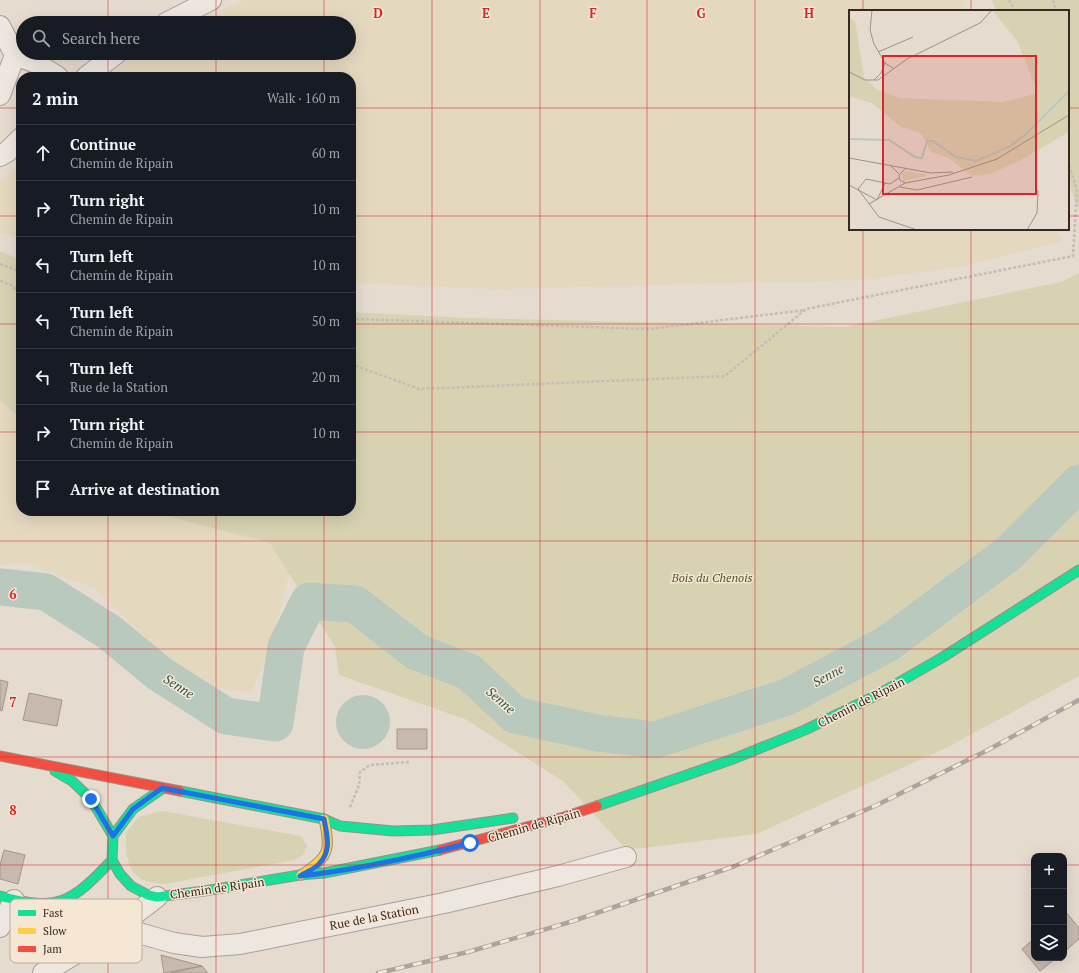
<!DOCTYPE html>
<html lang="en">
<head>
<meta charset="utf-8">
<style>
	:root { --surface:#171b24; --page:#20242c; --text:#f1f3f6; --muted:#9ea1a6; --line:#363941 }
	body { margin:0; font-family:"PT Serif",serif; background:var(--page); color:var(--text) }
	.controls { position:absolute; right:12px; bottom:12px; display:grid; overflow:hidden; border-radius:8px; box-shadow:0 4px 16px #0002 }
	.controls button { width:36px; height:36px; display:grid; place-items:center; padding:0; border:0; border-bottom:1px solid var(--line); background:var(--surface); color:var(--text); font:20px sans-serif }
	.stop { position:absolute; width:12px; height:12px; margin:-9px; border:3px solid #1a73e8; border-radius:50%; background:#fff }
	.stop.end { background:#1a73e8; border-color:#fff; box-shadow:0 1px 4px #0008 }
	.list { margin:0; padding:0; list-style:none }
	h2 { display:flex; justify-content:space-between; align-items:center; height:52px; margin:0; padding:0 16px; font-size:17px }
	h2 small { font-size:13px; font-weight:400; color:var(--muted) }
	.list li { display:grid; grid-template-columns:26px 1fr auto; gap:12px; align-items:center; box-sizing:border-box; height:56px; padding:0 16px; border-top:1px solid var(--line) }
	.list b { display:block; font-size:15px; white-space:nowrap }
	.list p { margin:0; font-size:13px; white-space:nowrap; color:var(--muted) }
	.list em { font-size:13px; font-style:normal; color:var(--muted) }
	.icon { flex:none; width:22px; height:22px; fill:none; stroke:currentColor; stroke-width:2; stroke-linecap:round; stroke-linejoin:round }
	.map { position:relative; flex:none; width:1079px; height:973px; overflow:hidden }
	.search { position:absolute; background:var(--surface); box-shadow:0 4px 16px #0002; left:16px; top:16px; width:340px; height:44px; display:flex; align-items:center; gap:10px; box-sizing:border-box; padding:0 14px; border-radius:22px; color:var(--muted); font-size:15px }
	.panel { position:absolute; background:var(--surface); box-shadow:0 4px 16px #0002; left:16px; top:72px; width:340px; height:444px; border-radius:16px }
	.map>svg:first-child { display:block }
</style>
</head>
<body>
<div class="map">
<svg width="1079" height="973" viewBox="0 0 1079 973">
	<rect width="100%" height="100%" fill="#e5dbce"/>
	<path fill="#e4d8bf" d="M243 0H962L966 11H850V229H1057L1062 241 958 267 860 280 496 289 351 283V77H111L122 66 144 53H349V23H195Z
		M21 162V239L0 233V180L4 179Z
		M0 401 21 418V511H148L270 543 289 573 269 654 251 692 194 685 95 588 27 564 0 565Z"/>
	<path fill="#d7d2b1" d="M992 0H1079V211L1068 181V11H996Z
		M0 251 21 260V418L0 401Z
		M1079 273V676L946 748 756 834 627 850 563 781 465 719 339 675 335 647 270 543 148 511H351V312L467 318 844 327 1061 282Z
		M162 811 301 836 307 846 303 855 294 860 165 884C159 883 152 883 146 881 125 874 126 850 126 832L139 817Z"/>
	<path fill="#b9c9bd" d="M336 722a27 27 0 1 1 54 0a27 27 0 1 1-54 0Z"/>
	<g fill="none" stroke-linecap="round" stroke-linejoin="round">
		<path stroke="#b9c9bd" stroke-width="37" d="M0 587 46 592 109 632 160 674 226 716 275 723 286 647 309 601 355 604 417 652 469 672 515 715 597 733 655 740 787 697 887 644 1009 553 1079 483"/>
	</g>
	<path fill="#c8b9af" stroke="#a5968d" d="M0 680 8 682 2 711 0 710Z
		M29 693 62 700 57 726 23 720Z
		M397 729H427V749H397Z
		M4 850 25 855 18 884 0 879V865Z
		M1066 912 1079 928V939L1064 952V914Z
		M1034 939V958H1056L1040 971 1022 949Z
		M161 955 202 966 164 973Z
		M202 966 208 973H170Z"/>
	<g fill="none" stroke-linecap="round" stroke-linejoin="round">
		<defs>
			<path id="street" d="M166 23 211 0
				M0 26 15 55 36 63 58 77
				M86 77 117 53
				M0 95 15 55
				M0 156 7 152 21 138
				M120 924 142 934 174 943 202 947 240 944 444 903 558 876 626 857
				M0 927 14 900
				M43 973C83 950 121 926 157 897"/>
			<path id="fast" d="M55 771 72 781 91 799 113 836
				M162 789 133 809 113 836 112 860 120 874 131 886 148 895 157 897 204 891 300 875 324 873 440 850
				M180 791 324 819 340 826 393 831 432 830 513 818
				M597 806 733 759 805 730 877 695 943 657 1079 570
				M0 896C59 912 71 903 112 860"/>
			<path id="slow" d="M301 875C329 857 331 851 324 819"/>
			<path id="jam" d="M0 756 180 791
				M440 850 564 817 597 806"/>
		</defs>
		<use href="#street" stroke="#aaa097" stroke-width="22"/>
		<use href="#fast" stroke="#9a9086" stroke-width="11"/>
		<use href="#slow" stroke="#9a9086" stroke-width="11"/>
		<use href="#jam" stroke="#9a9086" stroke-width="11"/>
		<path stroke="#c5bdb6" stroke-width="2.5" stroke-dasharray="3 2" stroke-linecap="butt" d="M1009 0 1015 11
			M1053 0 1056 11
			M0 264 21 272
			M0 281 11 285 21 294
			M351 319 649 329 805 310
			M351 364 419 389 725 376 806 309 1073 256 1077 190 1068 163
			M350 807 359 785 360 772 370 765 409 762"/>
		<use href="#street" stroke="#ede7df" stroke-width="20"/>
		<use href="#fast" stroke="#16e098" stroke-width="9"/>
		<use href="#slow" stroke="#ffcf43" stroke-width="9"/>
		<use href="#jam" stroke="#f24e42" stroke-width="9"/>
		<defs>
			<path id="rail" d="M378 973 468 952 570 922 735 866 877 805 988 750 1079 700"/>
		</defs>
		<use href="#rail" stroke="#aca59f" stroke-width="4.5"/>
		<use href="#rail" stroke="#f5e7d4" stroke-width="3" stroke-dasharray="9" stroke-linecap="butt"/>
	</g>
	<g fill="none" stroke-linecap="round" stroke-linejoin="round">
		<path stroke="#1a73e8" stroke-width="5" d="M91 799 113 836 133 809 162 788 324 819C327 835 332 851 319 864 315 869 306 872 300 876 357 870 414 857 470 843"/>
	</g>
	<path fill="none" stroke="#d62828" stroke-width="1" stroke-opacity="0.55" d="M108 0V23M216 0V23M324 0V23M432 0V973M540 0V973M647 0V973M755 0V973M863 0V11M971 0V11M108 53V77M216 53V77M324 53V77M0 108H21M351 108H850M1068 108H1079M0 216H21M351 216H850M1068 216H1079M863 229V973M971 229V973M0 324H21M351 324H1079M0 432H21M351 432H1079M108 511V973M216 511V973M324 511V973M0 541H1079M0 649H1079M0 757H1079M0 865H1034M1064 865H1079"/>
	<g text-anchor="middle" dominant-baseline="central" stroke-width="3" stroke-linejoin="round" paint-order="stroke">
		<g font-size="12" font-style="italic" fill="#4f5526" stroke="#f5e7d4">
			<text x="712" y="577">Bois du Chenois</text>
		</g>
		<g font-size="12" fill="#38281f" stroke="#f5e7d4">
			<text transform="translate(861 702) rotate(-27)">Chemin de Ripain</text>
			<text transform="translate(534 825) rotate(-16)">Chemin de Ripain</text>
			<text transform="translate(217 888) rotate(-8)">Chemin de Ripain</text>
			<text transform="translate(374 917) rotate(-11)">Rue de la Station</text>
		</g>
		<g font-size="13" font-style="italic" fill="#2e5850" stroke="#f5e7d4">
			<text transform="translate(828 675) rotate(-28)">Senne</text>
			<text transform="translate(179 686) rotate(33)">Senne</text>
			<text transform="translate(501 700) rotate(41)">Senne</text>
		</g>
	</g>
	<g transform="translate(849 10)">
		<rect width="220" height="220" fill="#e5dbce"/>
		<path d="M139 0H220V122L168 152 141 164 123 166 100 148 82 142 72 123 52 117 23 93 0 86V8L6 11 15 67 27 79 51 88 154 92 189 83 168 31 144 1 140 3ZM57 161 76 164 77 166 54 171 52 164Z" fill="#d7d2b1"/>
		<path fill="none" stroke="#b9c9bd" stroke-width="2" d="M0 129 40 130 66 147 73 148 78 131H84L107 147 127 151 160 137 177 124 220 81"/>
		<path fill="none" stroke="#a09388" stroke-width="1" d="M23 0 21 20 25 34 36 53 44 58M29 42 64 27M0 62 16 70H29L58 49 131 13 143 0M25 70 32 63 36 53M0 148 82 163 104 162M41 155 50 164M56 173 100 165 148 149 220 105M56 173 51 170 50 165 57 158M0 175 28 190M51 177 68 180 123 167M9 179 30 207 68 220M9 179 17 169 41 174 50 168M28 190 36 173M20 194 56 173M178 220 188 203 189 180"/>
		<path fill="#d62828" fill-opacity="0.15" stroke="#d62828" stroke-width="2" d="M34 46H187V184H34Z"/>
		<rect width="220" height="220" fill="none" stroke="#38281f" stroke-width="2"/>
	</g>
	<rect x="10" y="899" width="132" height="64" rx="6" fill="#f5e7d4" stroke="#bcae9e" stroke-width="1"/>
	<rect x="18" y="910" width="18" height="6" fill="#16e098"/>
	<rect x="18" y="928" width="18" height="6" fill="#ffcf43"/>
	<rect x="18" y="946" width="18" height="6" fill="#f24e42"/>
	<g font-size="11" fill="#38281f">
		<text x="43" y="917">Fast</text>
		<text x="43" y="935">Slow</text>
		<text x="43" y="953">Jam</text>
	</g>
	<g font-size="13" text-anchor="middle" font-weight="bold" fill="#d62828" stroke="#f5e7d4" stroke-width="3" stroke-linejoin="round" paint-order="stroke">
		<text x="378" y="18">D</text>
		<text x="486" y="18">E</text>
		<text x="593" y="18">F</text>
		<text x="701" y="18">G</text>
		<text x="809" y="18">H</text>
		<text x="13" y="599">6</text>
		<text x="13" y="707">7</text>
		<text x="13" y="815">8</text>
	</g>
</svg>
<div class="controls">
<button>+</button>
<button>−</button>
<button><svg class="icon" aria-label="layers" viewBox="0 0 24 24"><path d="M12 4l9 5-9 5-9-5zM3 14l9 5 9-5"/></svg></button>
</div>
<div class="stop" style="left:470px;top:843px"></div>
<div class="stop end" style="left:91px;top:799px"></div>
<div class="search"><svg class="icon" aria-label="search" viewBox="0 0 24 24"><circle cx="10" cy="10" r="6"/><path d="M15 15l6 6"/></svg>Search here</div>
<section class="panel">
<h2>2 min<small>Walk · 160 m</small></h2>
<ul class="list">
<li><svg class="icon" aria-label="ahead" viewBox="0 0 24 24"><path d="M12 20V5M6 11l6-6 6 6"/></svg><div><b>Continue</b><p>Chemin de Ripain</p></div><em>60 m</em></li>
<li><svg class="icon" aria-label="right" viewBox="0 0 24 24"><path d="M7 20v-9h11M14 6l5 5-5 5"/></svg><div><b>Turn right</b><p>Chemin de Ripain</p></div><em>10 m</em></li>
<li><svg class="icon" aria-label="left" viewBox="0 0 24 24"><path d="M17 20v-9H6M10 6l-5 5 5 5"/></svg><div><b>Turn left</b><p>Chemin de Ripain</p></div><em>10 m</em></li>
<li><svg class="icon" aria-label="left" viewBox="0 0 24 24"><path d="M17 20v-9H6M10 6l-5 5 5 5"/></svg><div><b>Turn left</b><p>Chemin de Ripain</p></div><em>50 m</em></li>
<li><svg class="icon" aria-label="left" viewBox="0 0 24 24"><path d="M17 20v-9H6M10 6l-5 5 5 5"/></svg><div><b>Turn left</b><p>Rue de la Station</p></div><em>20 m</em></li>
<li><svg class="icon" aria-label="right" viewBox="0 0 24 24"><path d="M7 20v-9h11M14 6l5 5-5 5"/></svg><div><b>Turn right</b><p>Chemin de Ripain</p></div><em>10 m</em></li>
<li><svg class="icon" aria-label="arrive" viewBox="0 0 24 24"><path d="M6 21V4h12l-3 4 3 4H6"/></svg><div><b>Arrive at destination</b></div></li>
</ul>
</section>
</div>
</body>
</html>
